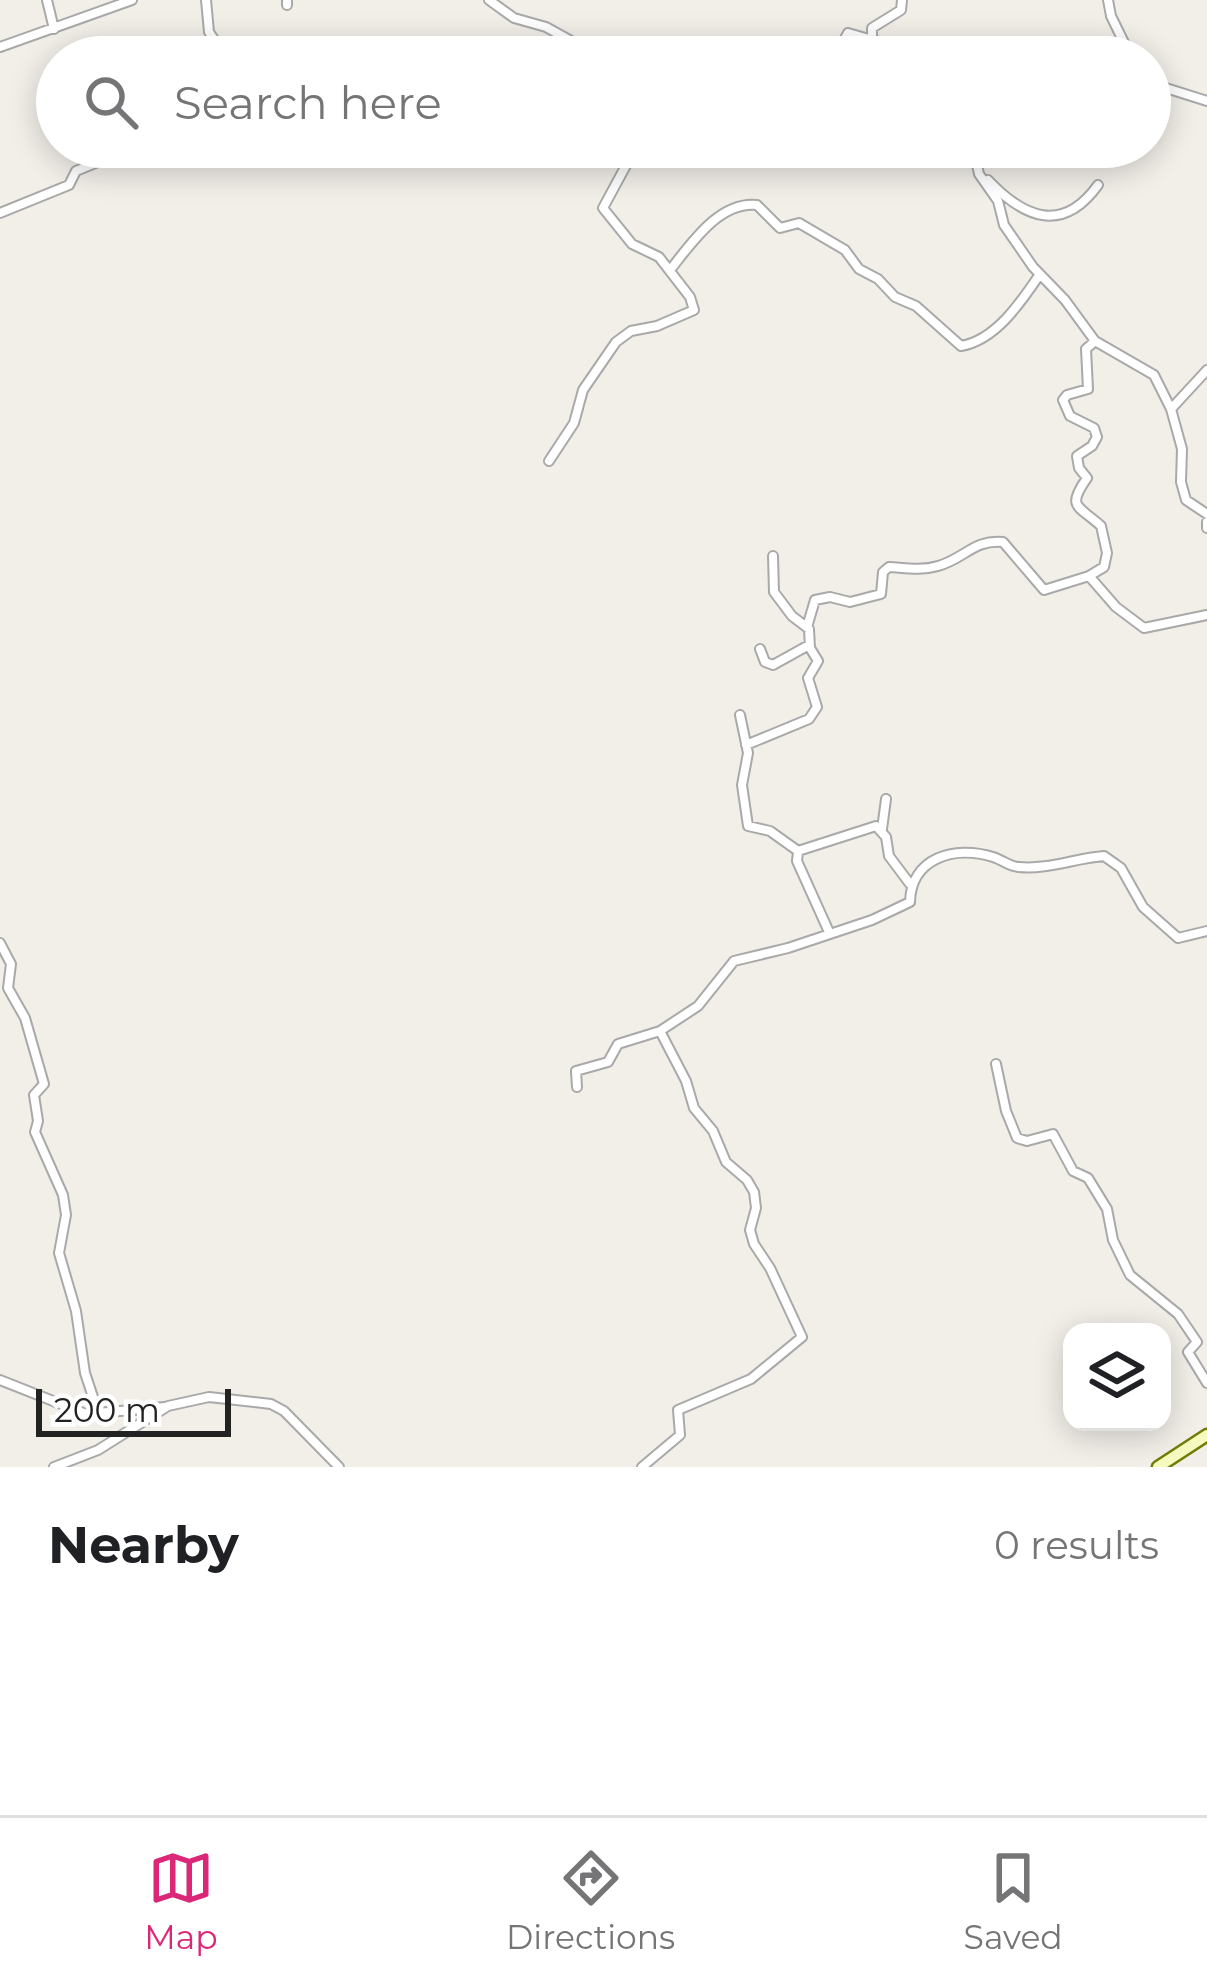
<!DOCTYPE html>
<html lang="en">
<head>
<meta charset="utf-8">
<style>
	:root { --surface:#fff; --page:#f6f6f6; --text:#202124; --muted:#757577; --line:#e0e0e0; --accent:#db2777 }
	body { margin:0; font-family:Montserrat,sans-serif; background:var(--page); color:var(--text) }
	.controls { position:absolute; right:36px; bottom:36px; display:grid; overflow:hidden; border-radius:24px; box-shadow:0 6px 30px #0003 }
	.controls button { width:108px; height:108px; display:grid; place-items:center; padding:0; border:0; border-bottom:3px solid var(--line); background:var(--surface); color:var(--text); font:60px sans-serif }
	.scale { position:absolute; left:36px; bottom:30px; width:195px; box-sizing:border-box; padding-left:12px; border:6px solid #222; border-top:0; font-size:33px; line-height:42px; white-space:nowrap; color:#222; -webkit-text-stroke:9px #fff; paint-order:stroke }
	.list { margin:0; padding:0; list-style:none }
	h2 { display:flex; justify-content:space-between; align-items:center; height:156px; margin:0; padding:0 48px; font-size:51px }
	h2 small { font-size:39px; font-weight:400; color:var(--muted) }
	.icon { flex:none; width:66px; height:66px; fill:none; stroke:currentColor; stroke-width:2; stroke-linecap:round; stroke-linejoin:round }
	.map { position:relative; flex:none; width:1207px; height:1467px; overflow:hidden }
	.search { position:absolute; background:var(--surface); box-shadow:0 6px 30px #0003; left:36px; right:36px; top:36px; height:132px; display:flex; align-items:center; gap:30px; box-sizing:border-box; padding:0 42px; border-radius:66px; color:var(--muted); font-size:45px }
	.sheet { height:348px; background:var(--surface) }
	nav { display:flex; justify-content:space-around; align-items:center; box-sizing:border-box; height:168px; border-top:3px solid var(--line); background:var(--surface); font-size:33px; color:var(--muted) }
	nav a { display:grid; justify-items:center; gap:6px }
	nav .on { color:var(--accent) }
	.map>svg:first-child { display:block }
</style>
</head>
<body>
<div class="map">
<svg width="1207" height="1467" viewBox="0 0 1207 1467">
	<rect width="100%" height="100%" fill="#f2efe9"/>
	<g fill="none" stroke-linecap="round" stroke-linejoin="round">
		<defs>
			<path id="street" d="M47 0 54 29
				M206 0 209 32 226 57
				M489 0 514 18 546 27 600 57
				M1108 0 1111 16 1131 57
				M287 5V0
				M872 39V28L901 10 902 0
				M0 47 132 0
				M835 57 848 33 897 47 918 57
				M1150 83 1207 101
				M973 147 979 174 998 201 1004 225 1033 267 1065 300 1095 341 1086 349 1088 389 1067 395 1063 400 1070 416 1094 428 1097 437 1092 446 1077 456 1079 468 1087 478C1066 508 1078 505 1101 526L1107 553 1104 567 1089 576
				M988 180C1023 217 1062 235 1098 185
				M0 213 69 185 76 171 110 157 118 147
				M670 270C691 244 719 201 757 205L780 228 799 223 845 250 859 269 878 279 895 297 916 306 961 346C996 340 1021 302 1040 274
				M1095 341 1154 375 1171 409 1182 449 1181 482 1186 500 1207 514
				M1171 409 1207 370
				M549 461 574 423 583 390 616 342 631 331 657 326 694 310 690 297 659 257 632 244 603 208 636 147
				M1207 522V528
				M807 627 815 600 830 597 850 602 881 594 883 572 889 567C906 568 921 571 938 566 964 559 974 539 1003 542L1044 590 1089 576 1116 607 1144 628 1207 615
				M760 649 765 662 773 665 809 645
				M740 715 748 753 742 785 748 826 770 831 798 851 876 826 886 837 889 856 910 884
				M746 745 809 719 817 707 808 678 818 661 810 648 809 629 792 616 774 592 773 556
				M882 829 886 799
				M798 852 797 861 829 932
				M0 943 11 964 8 988 25 1018 44 1084 34 1095 38 1121 35 1132 63 1195 66 1215 59 1253 76 1311 85 1373 98 1412
				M996 1064 1006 1111 1017 1138 1027 1141 1053 1134 1073 1171 1088 1178 1107 1209 1113 1240 1130 1275 1178 1314 1197 1342 1188 1352 1207 1383
				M577 1087 576 1071 608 1062 618 1044 660 1031 698 1006 734 961 788 948 872 920 910 902C911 858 954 845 993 857 1003 860 1009 867 1019 867 1047 870 1076 858 1104 856L1121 868 1143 907 1178 938 1207 931
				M0 1380 86 1414 165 1407
				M54 1467 98 1450 168 1406 209 1397 271 1404 284 1411 339 1467
				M642 1467 680 1435 678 1410 751 1379 802 1337 770 1268 754 1244 750 1230 756 1208 754 1192 747 1180 726 1162 713 1131 694 1108 686 1081 660 1031"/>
			<path id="secondary" d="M1158 1467 1207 1435"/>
		</defs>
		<use href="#street" stroke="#a9a9a9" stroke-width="12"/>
		<use href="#secondary" stroke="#707d05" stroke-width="15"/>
		<use href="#street" stroke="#fff" stroke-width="8"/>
		<use href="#secondary" stroke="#f7fabf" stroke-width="10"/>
	</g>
</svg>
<div class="controls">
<button><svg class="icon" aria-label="layers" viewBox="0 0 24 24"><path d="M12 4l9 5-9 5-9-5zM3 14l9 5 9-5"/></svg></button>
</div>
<div class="scale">200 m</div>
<div class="search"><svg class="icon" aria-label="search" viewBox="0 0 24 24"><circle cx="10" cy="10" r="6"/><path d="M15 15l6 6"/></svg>Search here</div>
</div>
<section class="sheet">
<h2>Nearby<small>0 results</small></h2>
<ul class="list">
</ul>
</section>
<nav>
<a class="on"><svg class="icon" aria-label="map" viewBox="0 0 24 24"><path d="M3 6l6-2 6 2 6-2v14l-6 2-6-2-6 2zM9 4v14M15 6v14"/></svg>Map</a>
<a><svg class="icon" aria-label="directions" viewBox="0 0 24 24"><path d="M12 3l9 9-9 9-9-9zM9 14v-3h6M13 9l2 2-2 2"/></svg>Directions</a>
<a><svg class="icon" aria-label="saved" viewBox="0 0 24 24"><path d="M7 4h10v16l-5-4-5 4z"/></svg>Saved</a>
</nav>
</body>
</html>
